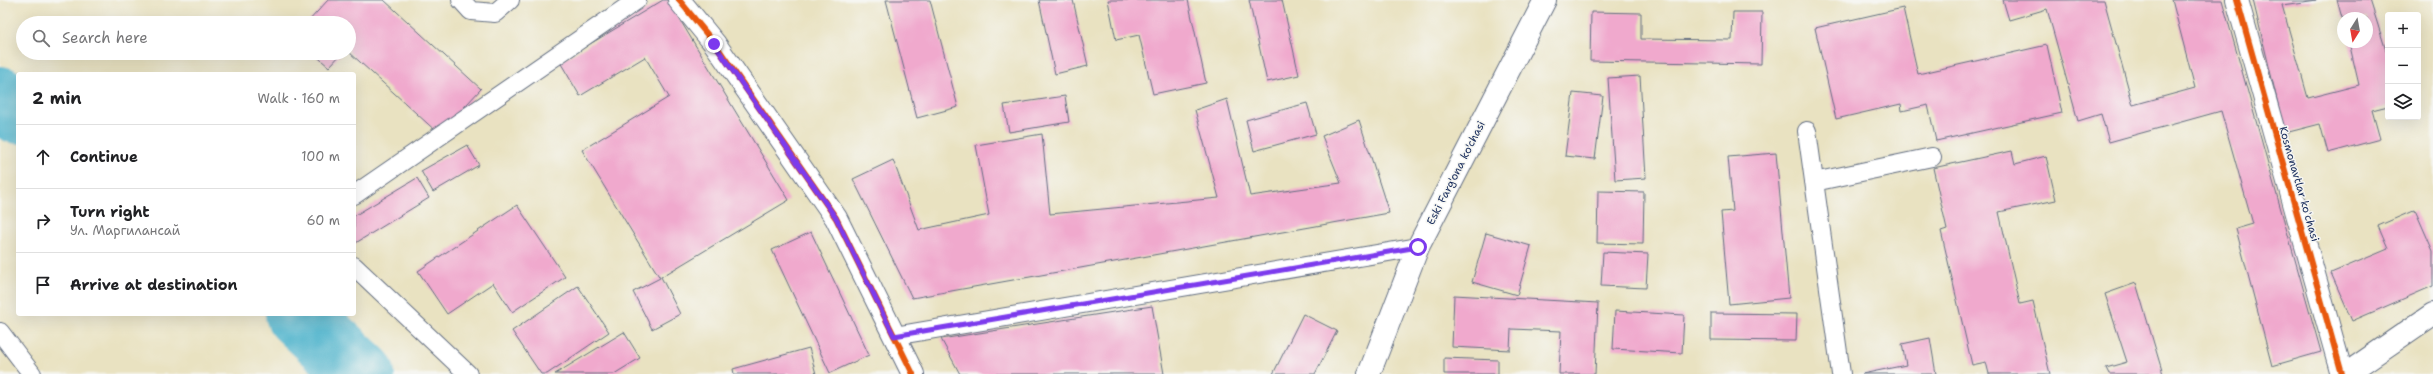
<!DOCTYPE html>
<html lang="en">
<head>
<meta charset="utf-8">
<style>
	:root { --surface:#fff; --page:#f6f6f6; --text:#202124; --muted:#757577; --line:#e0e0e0 }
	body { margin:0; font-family:"Shantell Sans",sans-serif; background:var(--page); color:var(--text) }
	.controls { position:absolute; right:12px; top:12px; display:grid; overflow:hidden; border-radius:4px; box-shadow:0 4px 16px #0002 }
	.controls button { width:36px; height:36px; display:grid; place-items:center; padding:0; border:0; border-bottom:1px solid var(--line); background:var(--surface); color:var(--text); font:20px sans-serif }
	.compass { position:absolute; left:2337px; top:12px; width:36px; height:36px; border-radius:50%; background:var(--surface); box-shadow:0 4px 16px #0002; rotate:191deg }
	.stop { position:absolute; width:12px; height:12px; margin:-9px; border:3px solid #7c3aed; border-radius:50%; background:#fff }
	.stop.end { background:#7c3aed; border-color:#fff; box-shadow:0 1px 4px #0008 }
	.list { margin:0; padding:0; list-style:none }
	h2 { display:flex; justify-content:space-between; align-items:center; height:52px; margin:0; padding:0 16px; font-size:17px }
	h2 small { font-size:13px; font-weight:400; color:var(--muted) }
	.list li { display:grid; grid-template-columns:26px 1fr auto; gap:12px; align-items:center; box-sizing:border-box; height:64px; padding:0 16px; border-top:1px solid var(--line) }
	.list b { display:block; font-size:15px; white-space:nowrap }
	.list p { margin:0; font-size:13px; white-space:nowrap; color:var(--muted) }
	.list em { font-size:13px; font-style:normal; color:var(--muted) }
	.icon { flex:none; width:22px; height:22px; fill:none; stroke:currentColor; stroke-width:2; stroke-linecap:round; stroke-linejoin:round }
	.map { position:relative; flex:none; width:2433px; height:374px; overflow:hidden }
	.search { position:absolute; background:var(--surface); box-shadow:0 4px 16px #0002; left:16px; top:16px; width:340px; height:44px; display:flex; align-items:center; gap:10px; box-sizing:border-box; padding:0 14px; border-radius:22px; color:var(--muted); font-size:15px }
	.panel { position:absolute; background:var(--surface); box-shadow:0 4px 16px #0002; left:16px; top:72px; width:340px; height:244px; border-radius:4px }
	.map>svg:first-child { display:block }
</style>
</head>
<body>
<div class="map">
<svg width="2433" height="374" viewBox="0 0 2433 374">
	<rect width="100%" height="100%" fill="#f6f6f2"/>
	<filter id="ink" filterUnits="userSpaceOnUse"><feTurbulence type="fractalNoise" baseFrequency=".025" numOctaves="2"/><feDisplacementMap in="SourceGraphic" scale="8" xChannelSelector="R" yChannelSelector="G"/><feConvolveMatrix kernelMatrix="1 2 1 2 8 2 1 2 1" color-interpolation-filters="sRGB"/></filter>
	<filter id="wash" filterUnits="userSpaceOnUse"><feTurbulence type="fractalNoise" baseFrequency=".012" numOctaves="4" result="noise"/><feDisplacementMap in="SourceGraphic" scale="16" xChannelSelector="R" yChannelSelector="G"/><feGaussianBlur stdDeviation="0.9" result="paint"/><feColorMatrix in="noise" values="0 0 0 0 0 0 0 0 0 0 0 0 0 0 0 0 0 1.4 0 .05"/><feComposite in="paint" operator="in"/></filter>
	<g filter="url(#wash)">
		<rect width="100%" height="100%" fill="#e9e2c1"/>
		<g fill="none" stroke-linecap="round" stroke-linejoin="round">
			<path stroke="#4db3cc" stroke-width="66" d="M0 99 18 111
				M298 314 362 374"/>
		</g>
		<g id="blocks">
			<path fill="#f0a9cd" d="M328 0H384L481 89 439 134 349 52V23H307Z
				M663 0H668L789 200 661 277 680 314 652 329 633 292 660 278 582 150 669 97 645 57 580 96 560 62Z
				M886 0H930L958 107 917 118Z
				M1039 0H1073L1088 66 1055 74Z
				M1108 0H1188L1206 83 1153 94 1139 35 1116 40Z
				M1249 0H1282L1299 75 1267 82Z
				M2003 0H2104L2133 105 2195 88 2172 0H2222L2321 352 2272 366 2236 229 2253 224 2221 111 2109 142 2101 114 2078 121 2047 9 2009 20Z
				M2253 0H2317L2282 5 2308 98 2359 85 2349 42H2367V18H2342L2337 0H2370L2388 57V106L2372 110 2380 139 2328 153 2320 124 2285 133Z
				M1903 8 1918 74 2047 45 2062 113 1936 141 1928 105 1902 111 1901 104 1836 119 1815 28Z
				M1591 12 1641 13V39L1732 40 1733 12H1762L1761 64 1590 61Z
				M313 53H342L329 67Z
				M1640 76 1646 178 1615 180 1608 78Z
				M1573 93 1603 96 1595 159 1565 156Z
				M1065 96 1069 122 1009 132 1004 105Z
				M1227 99 1250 196 1341 183 1322 136 1359 120 1389 213 912 298 853 179 893 160 919 230 989 215 976 145 1042 134 1050 214 1219 198 1195 110Z
				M1307 103 1316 134 1254 151 1246 120Z
				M467 145 479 165 433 192 421 171Z
				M2012 151 2015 164 2046 156 2056 200 1999 212 2020 304 2033 301 2050 374H1989L1986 362 1972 365 1941 231 1947 229 1933 168Z
				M1776 153 1789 298 1729 304 1721 212 1733 211 1728 157Z
				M417 178 429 198 354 244V216Z
				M1598 191 1644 192 1643 244 1597 243Z
				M517 205 565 277 512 312 493 283 447 314 418 271Z
				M2415 210 2433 251V286L2352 321 2331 273 2388 249 2378 226Z
				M811 232 869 355 830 373 772 250Z
				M1486 233 1531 246 1517 295 1472 282Z
				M1603 252 1648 254 1646 288 1601 286Z
				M2136 283 2163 374H2109L2106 368 2127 362 2105 294Z
				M578 286 609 332 547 374H541L512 331Z
				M1454 295 1598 303 1595 374H1559L1561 331 1511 329 1510 350 1452 347Z
				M1152 306 1164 374H960L941 339Z
				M1615 311 1684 315 1682 353 1613 349Z
				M1711 313 1797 314 1796 341 1711 340Z
				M1303 314 1337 331 1315 374H1273Z
				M624 332 640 358 614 374H555Z
				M1930 338 1936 374H1862L1906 365 1902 344Z
				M809 348 816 374H734L733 369Z
				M1444 358 1498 360V374H1444Z"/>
		</g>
	</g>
	<g filter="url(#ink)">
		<use href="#blocks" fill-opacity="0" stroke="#636e81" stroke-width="1"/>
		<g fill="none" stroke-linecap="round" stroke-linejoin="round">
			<defs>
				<path id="lane" d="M461 0 471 11 495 13 510 0
					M1807 131 1841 374
					M1814 182 1932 157
					M354 195 637 0
					M354 266 468 374
					M0 332 32 374
					M894 336 1418 247"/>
				<path id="street" d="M679 0 715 44 836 218 913 374
					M2237 0 2342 374"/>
				<path id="secondary" d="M1369 374 1418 247 1545 0
					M2346 374 2433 314"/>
			</defs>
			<use href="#lane" stroke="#636e81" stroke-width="20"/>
			<use href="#street" stroke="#636e81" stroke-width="24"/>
			<use href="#secondary" stroke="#636e81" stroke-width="24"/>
			<use href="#lane" stroke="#fff" stroke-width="18"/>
			<use href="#street" stroke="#fff" stroke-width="22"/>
			<use href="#secondary" stroke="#fff" stroke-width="22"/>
			<defs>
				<path id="cycleway" d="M679 0 715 44 836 218 913 374
					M2237 0 2342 374"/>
			</defs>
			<use href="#cycleway" stroke="#f6f6f2" stroke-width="8"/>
			<use href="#cycleway" stroke="#e8590c" stroke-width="6"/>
		</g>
	</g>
	<g fill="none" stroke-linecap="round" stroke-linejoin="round" filter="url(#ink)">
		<path stroke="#7c3aed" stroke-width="5" d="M714 44 836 218 894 336 1418 247"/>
	</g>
	<g text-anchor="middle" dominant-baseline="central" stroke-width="3" stroke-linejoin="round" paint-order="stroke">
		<g font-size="11" fill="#1b2f5e" stroke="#f6f6f2">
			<text transform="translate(1456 173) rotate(-63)">Eski Farg'ona ko'chasi</text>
			<text transform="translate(2299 184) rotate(74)">Kosmonavtlar koʻchasi</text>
		</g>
	</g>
</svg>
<div class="controls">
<button>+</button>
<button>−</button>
<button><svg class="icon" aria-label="layers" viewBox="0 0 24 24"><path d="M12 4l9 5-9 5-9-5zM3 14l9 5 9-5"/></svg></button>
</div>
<svg class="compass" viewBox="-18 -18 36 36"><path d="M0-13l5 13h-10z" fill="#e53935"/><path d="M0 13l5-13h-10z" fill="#757577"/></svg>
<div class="stop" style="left:1418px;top:247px"></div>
<div class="stop end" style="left:714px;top:44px"></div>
<div class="search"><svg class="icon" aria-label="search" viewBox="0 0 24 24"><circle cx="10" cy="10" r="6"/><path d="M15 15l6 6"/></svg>Search here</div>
<section class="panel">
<h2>2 min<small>Walk · 160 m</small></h2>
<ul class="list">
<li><svg class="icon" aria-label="ahead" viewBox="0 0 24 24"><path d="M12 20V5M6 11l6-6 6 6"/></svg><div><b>Continue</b></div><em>100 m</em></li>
<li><svg class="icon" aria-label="right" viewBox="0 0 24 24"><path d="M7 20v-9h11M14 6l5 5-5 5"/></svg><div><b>Turn right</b><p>Ул. Маргилансай</p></div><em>60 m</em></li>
<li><svg class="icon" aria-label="arrive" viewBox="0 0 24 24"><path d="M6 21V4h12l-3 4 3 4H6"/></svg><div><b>Arrive at destination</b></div></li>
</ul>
</section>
</div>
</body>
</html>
